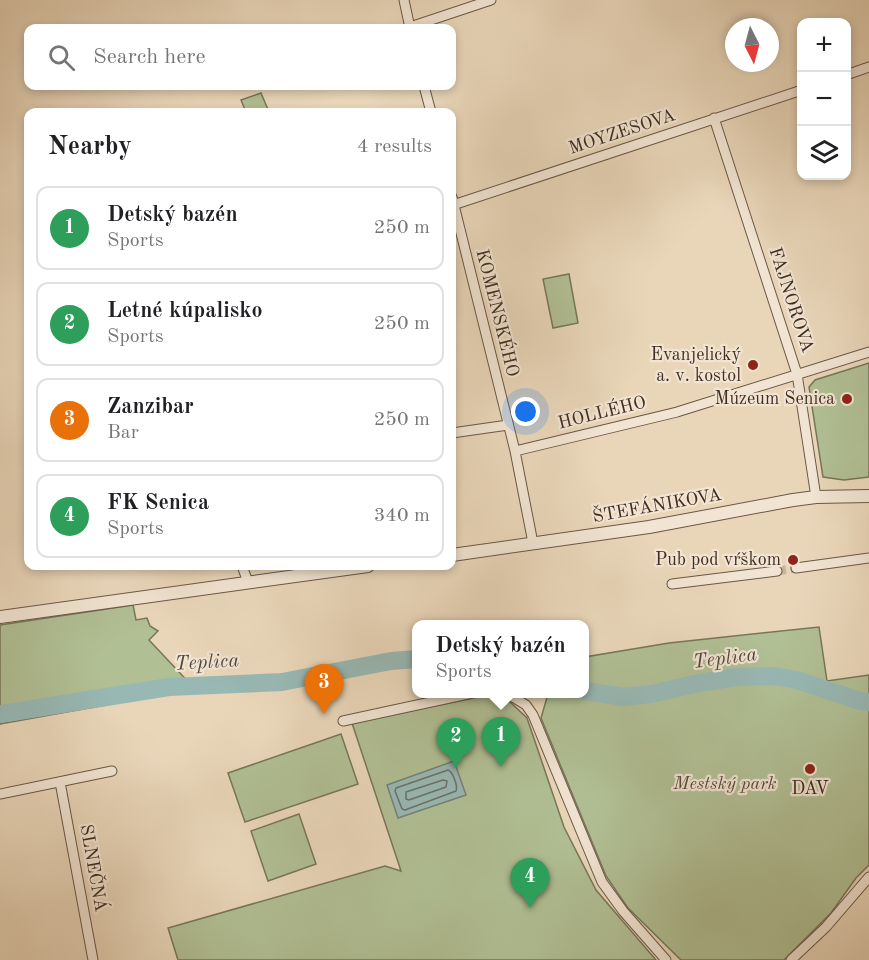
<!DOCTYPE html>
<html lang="en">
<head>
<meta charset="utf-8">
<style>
	:root { --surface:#fff; --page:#f2f2f2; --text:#202124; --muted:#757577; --line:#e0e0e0; --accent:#8f2418 }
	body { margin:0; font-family:"Old Standard TT",serif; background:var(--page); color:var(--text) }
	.controls { position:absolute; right:18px; top:18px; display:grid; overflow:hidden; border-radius:12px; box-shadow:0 3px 9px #0003 }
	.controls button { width:54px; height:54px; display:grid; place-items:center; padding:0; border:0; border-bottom:2px solid var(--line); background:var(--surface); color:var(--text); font:30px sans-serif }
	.compass { position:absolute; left:725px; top:18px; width:54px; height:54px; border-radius:50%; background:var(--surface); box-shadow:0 3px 9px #0003; rotate:174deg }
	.you { position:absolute; left:526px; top:412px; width:21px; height:21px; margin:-15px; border:4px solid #fff; border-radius:50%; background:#1a73e8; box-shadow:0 0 0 9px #1a73e833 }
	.badge { display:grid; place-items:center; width:39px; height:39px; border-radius:50%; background:var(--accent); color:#fff; font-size:20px; font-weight:700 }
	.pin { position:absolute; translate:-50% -50px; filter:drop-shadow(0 2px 3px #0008) }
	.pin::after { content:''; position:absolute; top:32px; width:21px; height:18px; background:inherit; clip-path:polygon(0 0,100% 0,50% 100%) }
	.popup { position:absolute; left:412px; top:620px; width:177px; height:78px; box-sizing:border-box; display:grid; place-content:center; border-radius:12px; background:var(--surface); filter:drop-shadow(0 2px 4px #0005); font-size:20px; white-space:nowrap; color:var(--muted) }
	.popup b { font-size:22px; color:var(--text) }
	.popup::after { content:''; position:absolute; left:50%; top:100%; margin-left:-12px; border:12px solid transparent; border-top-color:var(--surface) }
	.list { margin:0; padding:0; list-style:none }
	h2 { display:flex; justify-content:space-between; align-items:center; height:78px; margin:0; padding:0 24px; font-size:26px }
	h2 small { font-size:20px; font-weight:400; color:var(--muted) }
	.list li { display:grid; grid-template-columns:39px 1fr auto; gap:18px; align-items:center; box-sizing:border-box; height:84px; margin:0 12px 12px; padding:0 12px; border:2px solid var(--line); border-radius:12px }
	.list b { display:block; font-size:22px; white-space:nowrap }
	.list p { margin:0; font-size:20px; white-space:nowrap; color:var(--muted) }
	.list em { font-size:20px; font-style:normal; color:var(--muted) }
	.icon { flex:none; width:33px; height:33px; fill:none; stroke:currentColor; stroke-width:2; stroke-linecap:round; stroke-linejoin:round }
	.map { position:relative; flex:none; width:869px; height:960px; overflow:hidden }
	.search { position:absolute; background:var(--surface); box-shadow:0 3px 9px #0003; left:24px; top:24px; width:432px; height:66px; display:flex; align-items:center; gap:15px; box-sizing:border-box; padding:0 21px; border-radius:12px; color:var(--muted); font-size:22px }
	.panel { position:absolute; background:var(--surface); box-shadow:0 3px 9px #0003; left:24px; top:108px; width:432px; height:462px; border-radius:12px }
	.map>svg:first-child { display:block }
</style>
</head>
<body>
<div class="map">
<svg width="869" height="960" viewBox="0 0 869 960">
	<rect width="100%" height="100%" fill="#e9d6b9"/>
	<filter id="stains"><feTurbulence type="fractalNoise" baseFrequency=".00333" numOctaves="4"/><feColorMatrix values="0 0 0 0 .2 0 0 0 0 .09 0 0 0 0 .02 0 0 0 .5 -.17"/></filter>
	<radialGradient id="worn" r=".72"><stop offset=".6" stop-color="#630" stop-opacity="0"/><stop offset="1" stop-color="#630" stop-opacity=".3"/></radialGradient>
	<path fill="#b1bf94" stroke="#78765a" stroke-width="1.5" d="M261 93 269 112H246L241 100Z
		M569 274 578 323 553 328 543 279Z
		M869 363V477L844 480 823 477 809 387 815 380Z
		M133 605 136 620 147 618 150 626 158 631 149 640 195 689 0 724V625Z
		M819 627 827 681 869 675V865L856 878 831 913 784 960H681L628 908 606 876 541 718 548 694H585V657L669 643Z
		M483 696 494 697 511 703 527 718 564 827 596 890 656 960H178L168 928 385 866 401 871 352 723Z
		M341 734 358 784 245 822 228 773Z
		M299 814 316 864 268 881 251 831Z"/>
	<path fill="#98b8b4" stroke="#758079" stroke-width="1.5" d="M454 761 466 795 398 818 387 785Z"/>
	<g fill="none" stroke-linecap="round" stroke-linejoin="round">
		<path stroke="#6c726a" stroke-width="1.5" d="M448 770C453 772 458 786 456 791L405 810 402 809 395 791 396 788Z
			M443 780 447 781 446 787 409 800 406 799V792Z"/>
		<path stroke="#98b8b4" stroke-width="18" d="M585 691 624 697 651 694 699 683 737 677 774 676 797 680 860 701 869 702
			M0 714 169 687 282 682 391 661 417 659"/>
		<path stroke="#c7b49a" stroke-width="9" stroke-dasharray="9 4.5" stroke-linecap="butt" d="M777 571 796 568"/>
		<defs>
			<path id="minor" d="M404 0 410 28
				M410 27 491 0
				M846 75 869 67
				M424 86 431 112
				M714 118 797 374 816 497
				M452 197 515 451 533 543
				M453 205 802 90
				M452 433 508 425
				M515 451 677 412 869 352
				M242 566 248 582
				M796 568 869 558
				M672 584 777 571
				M508 694 526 705 533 715 602 882 623 911 666 960
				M343 721 468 694
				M60 782 93 960
				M0 794 112 771
				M791 960 826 927 869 877"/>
			<path id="tertiary" d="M452 555 649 527 793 500 816 497 869 496
				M0 617 368 566"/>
		</defs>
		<use href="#minor" stroke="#6a5746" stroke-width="11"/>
		<use href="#tertiary" stroke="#6a5746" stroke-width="14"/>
		<use href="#minor" stroke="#f1e4d2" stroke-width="9"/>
		<use href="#tertiary" stroke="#f1e4d2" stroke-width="12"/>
	</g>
	<g fill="#8f2418" stroke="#f1e4d2" stroke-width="2">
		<circle cx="753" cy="365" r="6"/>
		<circle cx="847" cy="399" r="6"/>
		<circle cx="793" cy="560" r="6"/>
		<circle cx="810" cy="769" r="6"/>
	</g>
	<g text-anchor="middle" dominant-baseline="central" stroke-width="4.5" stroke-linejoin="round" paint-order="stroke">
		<g font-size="18" fill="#402d20" stroke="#f1e4d2">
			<text transform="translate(622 132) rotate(-18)">MOYZESOVA</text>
			<text transform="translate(791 300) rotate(72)">FAJNOROVA</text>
			<text transform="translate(497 313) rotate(76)">KOMENSKÉHO</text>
			<text transform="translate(602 413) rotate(-14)">HOLLÉHO</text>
			<text transform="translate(657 506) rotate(-10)">ŠTEFÁNIKOVA</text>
			<text transform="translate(93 868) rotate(80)">SLNEČNÁ</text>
		</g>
		<g font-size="18" fill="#402d20" stroke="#f1e4d2" text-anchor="end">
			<text x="741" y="355">Evanjelický<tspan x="741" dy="21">a. v. kostol</tspan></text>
			<text x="835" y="399">Múzeum Senica</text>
			<text x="781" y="560">Pub pod vŕškom</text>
			<text x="810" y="789" text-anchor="middle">DAV</text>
		</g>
		<g font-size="18" font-style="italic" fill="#574a37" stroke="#f1e4d2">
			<text x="725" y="784">Mestský park</text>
		</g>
		<g font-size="20" font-style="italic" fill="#52493e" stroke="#f1e4d2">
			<text transform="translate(725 659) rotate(-7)">Teplica</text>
			<text transform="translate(207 663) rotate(-3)">Teplica</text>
		</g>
	</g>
	<rect width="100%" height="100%" filter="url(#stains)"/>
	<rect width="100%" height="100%" fill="url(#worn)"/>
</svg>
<div class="controls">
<button>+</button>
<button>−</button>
<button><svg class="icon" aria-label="layers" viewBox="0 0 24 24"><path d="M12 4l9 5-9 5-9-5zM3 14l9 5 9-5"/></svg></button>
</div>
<svg class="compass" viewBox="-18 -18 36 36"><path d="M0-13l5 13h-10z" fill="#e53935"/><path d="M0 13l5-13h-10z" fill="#757577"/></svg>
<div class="you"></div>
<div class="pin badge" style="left:501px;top:767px;background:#2e9e5b">1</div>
<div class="popup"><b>Detský bazén</b>Sports</div>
<div class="pin badge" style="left:456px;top:768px;background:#2e9e5b">2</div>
<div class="pin badge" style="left:324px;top:714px;background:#e8710a">3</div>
<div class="pin badge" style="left:530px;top:908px;background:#2e9e5b">4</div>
<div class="search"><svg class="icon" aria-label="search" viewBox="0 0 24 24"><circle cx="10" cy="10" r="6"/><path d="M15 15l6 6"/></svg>Search here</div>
<section class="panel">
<h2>Nearby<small>4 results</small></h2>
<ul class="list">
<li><span class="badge" style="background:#2e9e5b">1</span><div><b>Detský bazén</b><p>Sports</p></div><em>250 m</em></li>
<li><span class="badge" style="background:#2e9e5b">2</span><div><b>Letné kúpalisko</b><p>Sports</p></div><em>250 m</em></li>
<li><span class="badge" style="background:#e8710a">3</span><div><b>Zanzibar</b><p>Bar</p></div><em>250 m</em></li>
<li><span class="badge" style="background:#2e9e5b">4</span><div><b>FK Senica</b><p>Sports</p></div><em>340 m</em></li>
</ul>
</section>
</div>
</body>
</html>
